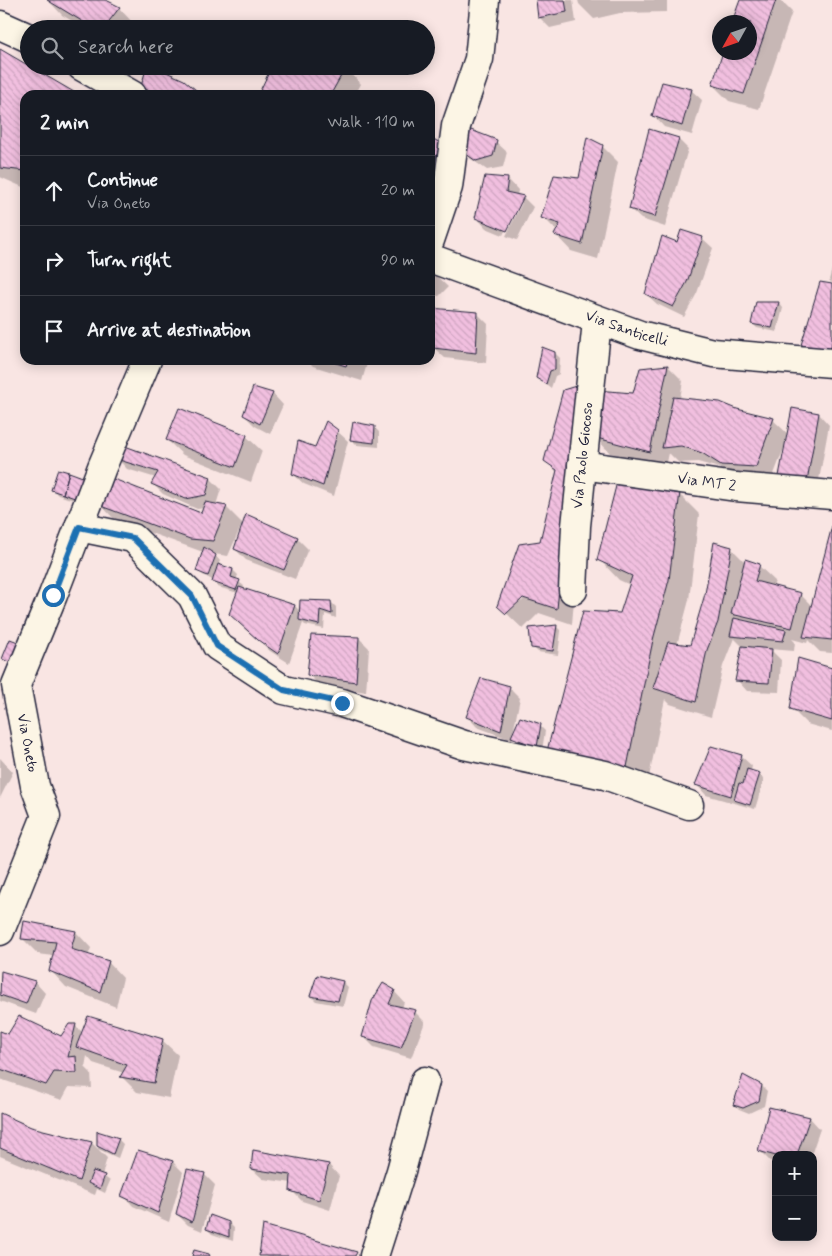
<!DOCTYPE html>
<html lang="en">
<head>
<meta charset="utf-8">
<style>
	:root { --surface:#171b24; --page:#242831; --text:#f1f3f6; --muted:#9ea1a6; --line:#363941 }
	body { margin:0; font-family:Mynerve,sans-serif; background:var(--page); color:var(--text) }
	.controls { position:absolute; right:15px; bottom:15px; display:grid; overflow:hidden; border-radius:10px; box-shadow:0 2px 12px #0003 }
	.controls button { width:45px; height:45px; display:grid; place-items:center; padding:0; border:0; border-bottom:1px solid var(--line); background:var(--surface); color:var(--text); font:25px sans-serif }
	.compass { position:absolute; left:712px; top:15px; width:45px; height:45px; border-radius:50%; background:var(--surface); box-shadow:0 2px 12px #0003; rotate:230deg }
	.stop { position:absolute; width:15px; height:15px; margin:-11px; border:4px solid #1f6fb2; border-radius:50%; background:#fff }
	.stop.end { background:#1f6fb2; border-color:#fff; box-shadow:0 1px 5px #0008 }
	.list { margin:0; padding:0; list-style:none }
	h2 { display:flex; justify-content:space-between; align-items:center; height:65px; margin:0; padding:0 20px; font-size:21px }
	h2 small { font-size:16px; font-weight:400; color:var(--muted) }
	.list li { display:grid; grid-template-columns:32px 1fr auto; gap:15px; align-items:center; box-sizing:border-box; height:70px; padding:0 20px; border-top:1px solid var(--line) }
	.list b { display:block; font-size:19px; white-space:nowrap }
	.list p { margin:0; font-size:16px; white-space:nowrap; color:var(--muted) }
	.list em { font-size:16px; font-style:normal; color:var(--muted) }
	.icon { flex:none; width:28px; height:28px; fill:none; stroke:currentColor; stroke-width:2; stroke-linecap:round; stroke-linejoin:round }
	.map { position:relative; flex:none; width:832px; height:1256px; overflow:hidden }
	.search { position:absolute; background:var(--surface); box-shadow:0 2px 12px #0003; left:20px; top:20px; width:415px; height:55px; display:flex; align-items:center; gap:12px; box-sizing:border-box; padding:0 18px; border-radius:28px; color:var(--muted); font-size:19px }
	.panel { position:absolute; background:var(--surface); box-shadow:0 2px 12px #0003; left:20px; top:90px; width:415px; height:275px; border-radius:15px }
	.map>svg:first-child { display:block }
</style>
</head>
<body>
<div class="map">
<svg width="832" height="1256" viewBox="0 0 832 1256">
	<defs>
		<pattern id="building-back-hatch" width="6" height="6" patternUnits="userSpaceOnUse" patternTransform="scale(1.25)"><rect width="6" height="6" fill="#f1bfdf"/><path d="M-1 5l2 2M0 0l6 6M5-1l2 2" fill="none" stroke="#cea4c0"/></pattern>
	</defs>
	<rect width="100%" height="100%" fill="#f9e5e3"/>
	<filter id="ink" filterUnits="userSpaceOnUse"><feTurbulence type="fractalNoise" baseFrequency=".02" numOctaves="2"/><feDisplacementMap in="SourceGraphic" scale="10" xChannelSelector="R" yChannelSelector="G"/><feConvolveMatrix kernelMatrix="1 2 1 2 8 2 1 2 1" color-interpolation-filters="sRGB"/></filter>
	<g filter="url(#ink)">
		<path fill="#0003" fill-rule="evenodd" d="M48 0H103L119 8 134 24 130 29H86L62 15Z
			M537 0H573L576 22 550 28 539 17Z
			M578 0H667V12L620 13 594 19 579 4Z
			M741 0H780L792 12 759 109 729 101 713 85 750 52V22H734Z
			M0 50 77 95H25V188L0 177Z
			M334 66 346 68 361 84 355 95H259Z
			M142 85 199 95H152Z
			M691 90 702 100 692 135 664 127 654 116Z
			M430 138 452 156 435 191 430 189Z
			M678 139 688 149 665 227 641 219 630 209Z
			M496 142 507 152 503 167 487 170 471 159 461 149Z
			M602 146 618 162 598 259 571 251 556 235 558 232 543 217 580 180Z
			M508 179 518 190 517 196 523 197 533 207 517 240 506 236 522 203H519L503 235 486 228 476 217Z
			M702 238 713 248 697 293 684 317 657 304 646 294 677 244Z
			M832 269V283L829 280Z
			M430 270 448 287 439 296 430 294Z
			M832 285V359L813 355 803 344Z
			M779 303 783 308 777 332 757 328 752 323Z
			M478 314 488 324 486 363 445 358 434 348Z
			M555 353 560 358 559 374 555 376 551 388 537 377Z
			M307 360H368L362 381 313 366Z
			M668 366 683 381 680 399 773 420 788 434 819 414 829 425 817 491 791 486 780 476 785 449 784 448 771 482 738 480 719 468 698 462 679 463 669 453 666 467 610 453 595 437 602 415 597 409 634 394 641 369Z
			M576 387 591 403 572 624 539 613 523 629 499 606 541 543 558 473 545 460ZM528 594 521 602V598Z
			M254 389 273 394 283 405 270 434 255 426 244 415Z
			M374 427 379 432V447L357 445 352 440Z
			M337 431 348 441 334 496 304 484 293 474 316 449Z
			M246 436 262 451 251 482 183 455 167 440Z
			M117 458 210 478 221 489 216 505 227 508 244 525 297 538 308 549 295 579 246 560 235 549 244 525 242 524 228 556 214 554 220 561 218 565 233 570 238 575 236 580 244 586 243 590 295 606 301 612 331 602 336 607V618L325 614 324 629 305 625 303 623 289 663 270 651 242 624 238 593 218 587 214 581 203 575 198 570 203 552 115 520 100 504 202 515 205 508 197 509 163 494 153 484 156 478 127 469Z
			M59 470 86 504 58 495 53 490Z
			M679 494 699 514 689 600 677 645 691 646 731 548 745 562 759 566 775 581 773 587 800 594 812 606 832 531V653L820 652 808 640 807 643 792 639 795 642 794 651 770 649 781 660 779 692 747 691 737 680 742 646 734 638 723 666 711 717 670 704 665 699 647 787 569 771 630 585 619 580 599 559Z
			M556 626 561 631 558 655 538 652 533 647Z
			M359 638 369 648 366 692 319 685 308 674Z
			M832 669V731L807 724 792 709Z
			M509 687 520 698 513 733 540 726 545 731 542 751 518 741 513 736 512 740 477 727 467 716Z
			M741 756 752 766 751 771 759 774 764 779 755 809 706 795 696 784Z
			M0 758 13 772 0 798Z
			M76 932 91 948 88 956 108 962 123 978 116 1007 66 987 51 971 54 956 38 954 23 939Z
			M1 972 35 982 45 993 36 1014 0 1001V974Z
			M343 982 348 987 343 1006 316 1001 311 996Z
			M394 991 404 1002 402 1008 415 1012 425 1022 411 1058 374 1047 364 1037Z
			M75 1025 83 1033 162 1040 178 1055 169 1098 137 1092 122 1077 124 1073 93 1063 87 1056 85 1067 91 1073 92 1088 69 1087 62 1100 0 1079V1033L9 1036 62 1038Z
			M762 1086 767 1091 764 1106 749 1113 739 1109 734 1104Z
			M0 1114 30 1129 92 1143 107 1158 102 1175 110 1181 105 1193 97 1189 95 1195 0 1156Z
			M810 1118 820 1129 811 1155H776V1163L770 1161 759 1150Z
			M99 1133 118 1139 123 1144 118 1158 98 1149Z
			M173 1162 183 1172 169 1222 133 1206 123 1195Z
			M329 1165 339 1176 330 1210 302 1201 292 1191V1183L263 1179 252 1169Z
			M204 1174 215 1185 202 1231 188 1225 177 1214Z
			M229 1223 234 1228 233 1241 212 1234 207 1229Z"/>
		<path fill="url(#building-back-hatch)" stroke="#22223b" d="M47 0H106L120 7 103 29H95Z
			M536 0H565L567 12 538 18Z
			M740 0H776L744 94 712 85 723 52H750V22H732Z
			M0 49 79 95H25V171L0 168Z
			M147 66H153L184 80 202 95H156L141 86Z
			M272 66H341L346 67 332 92 335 95H258Z
			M662 82 692 89 682 126 652 116Z
			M649 129 679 138 655 217 629 209Z
			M471 130 497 140 493 156 476 161 459 149Z
			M430 137 442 144 430 169Z
			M587 137 603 145 582 244 554 235 560 224 541 218 554 175 579 178Z
			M485 176 508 178 506 192 524 196 507 231 475 218Z
			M681 230 703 237 687 282 673 307 645 294 662 236 677 242Z
			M820 282 832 284V342L830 350 801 345Z
			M756 302H779L772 328 751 324Z
			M430 308 478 312 476 353 433 348Z
			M542 347 555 352V369L550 371 546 384 536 378Z
			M326 360H348L346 366Z
			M668 365 650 452 593 437 603 411 595 410 596 390 633 393 640 368Z
			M576 386 578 460 564 536 557 609 523 598 506 614 497 606 519 544 540 541 557 470 544 461 563 390Z
			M253 387 273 393 260 424 243 415Z
			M673 397 720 402 737 409 774 418 756 467 721 465 702 453 681 446 662 448Z
			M179 408 247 435 235 467 166 440Z
			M792 408 819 413 807 481 779 476Z
			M326 421 338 430 323 486 292 474 298 441 315 447Z
			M353 422 375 426 374 443 350 440Z
			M122 445 211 477 206 495 186 499 151 484 158 472 116 459Z
			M58 469 69 472 63 494 51 490Z
			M69 472 88 479 81 500 63 494Z
			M111 478 201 513 205 502 227 506 213 541 190 539 98 505Z
			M617 482 680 492 669 580 653 640 627 767 547 751 583 611 620 613 632 576 597 560Z
			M246 514 298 537 284 570 234 549Z
			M832 526V640L803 637Z
			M714 542 732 547 718 622 707 650 696 702 653 688 668 642 690 645 705 594Z
			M204 547 216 555 208 576 196 571Z
			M745 559 760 564 755 581 801 593 792 628 731 614Z
			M218 564 233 569 231 577 240 580 236 590 212 582Z
			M239 587 295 605 278 654 258 640 229 614Z
			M300 600 331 601 332 614 320 610 319 625 299 620Z
			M734 618 786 630 783 641 730 636Z
			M557 625 553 651 531 648 529 628Z
			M311 635 359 637 356 682 307 675Z
			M10 639 26 645 18 666 2 659Z
			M742 646 772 649 769 683 735 681Z
			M798 658 832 668V721L790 709Z
			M481 678 510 686 501 731 466 717Z
			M520 717 541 724 537 747 511 737Z
			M711 746 742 755 731 796 695 785Z
			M747 769 760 773 750 805 734 800 739 783 743 784Z
			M24 921 76 931 71 949 109 961 100 992 49 971 56 942 21 939Z
			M1 971 35 981 26 1004 0 995Z
			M317 975 343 981 338 1001 310 996Z
			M383 983 395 990 389 1004 416 1010 401 1048 362 1037 372 1001Z
			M19 1016 61 1036 69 1024H76L68 1057 76 1056 77 1073 54 1072 46 1085 0 1069V1031L8 1034Z
			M88 1016 163 1039 154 1083 120 1077 127 1065 76 1047Z
			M743 1075 762 1085 759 1101 743 1108 733 1105Z
			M769 1107 810 1117 797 1155H776V1156L758 1151Z
			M0 1113 31 1127 92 1142 79 1181 0 1148Z
			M97 1131 119 1138 113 1154 97 1146Z
			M138 1150 173 1161 158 1213 121 1196Z
			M253 1150 329 1164 319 1200 290 1191 291 1175 251 1169Z
			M187 1169 205 1173 192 1222 176 1214Z
			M93 1171 105 1175 100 1189 88 1183Z
			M210 1215 229 1222V1237L206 1229Z
			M263 1225 357 1252 355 1256H259Z
			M194 1250 209 1254 210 1256H192Z"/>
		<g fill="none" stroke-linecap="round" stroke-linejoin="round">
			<defs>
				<g id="minor">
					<path d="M0 25 29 38"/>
					<path d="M81 66 132 95"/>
					<path d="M430 240 448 187 456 126 479 59 485 0"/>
					<path id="s1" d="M430 258 640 335 713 353 832 363"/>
					<path id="s2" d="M582 465 736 487 832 495"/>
					<path d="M79 527 133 538 192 596 217 646 284 690 342 703 464 745 605 775 689 805"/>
					<path id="s3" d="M573 590 576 526 597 321"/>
					<path d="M0 931 46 816 35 786 16 685 53 595 102 467 147 360"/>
					<path d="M374 1256 401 1171 425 1081"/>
				</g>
			</defs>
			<use href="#minor" stroke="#22223b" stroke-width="31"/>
			<use href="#minor" stroke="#fcf5e5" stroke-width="28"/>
		</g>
	</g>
	<g fill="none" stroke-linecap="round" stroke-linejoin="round" filter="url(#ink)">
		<path stroke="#1f6fb2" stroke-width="6" d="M53 595 79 527 133 538 192 596 217 646 284 690 342 703"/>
	</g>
	<g text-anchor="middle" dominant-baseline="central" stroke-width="4" stroke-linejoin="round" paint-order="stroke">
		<g font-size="15" fill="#22223b" stroke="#fcf5e5">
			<text stroke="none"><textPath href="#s1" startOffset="209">Via Santicelli</textPath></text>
			<text stroke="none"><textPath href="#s3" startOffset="135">Via Paolo Giocoso</textPath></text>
			<text stroke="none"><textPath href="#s2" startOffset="126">Via MT 2</textPath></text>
			<text transform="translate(27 743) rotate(79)">Via Oneto</text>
		</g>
	</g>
</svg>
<div class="controls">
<button>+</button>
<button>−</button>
</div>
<svg class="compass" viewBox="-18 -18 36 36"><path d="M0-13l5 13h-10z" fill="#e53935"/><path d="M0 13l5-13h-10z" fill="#9ea1a6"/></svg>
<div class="stop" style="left:53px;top:595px"></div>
<div class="stop end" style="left:342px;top:703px"></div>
<div class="search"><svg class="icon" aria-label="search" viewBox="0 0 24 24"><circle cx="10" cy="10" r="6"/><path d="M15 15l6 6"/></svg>Search here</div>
<section class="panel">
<h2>2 min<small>Walk · 110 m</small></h2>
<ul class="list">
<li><svg class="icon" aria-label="ahead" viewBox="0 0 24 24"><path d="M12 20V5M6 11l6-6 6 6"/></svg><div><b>Continue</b><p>Via Oneto</p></div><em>20 m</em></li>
<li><svg class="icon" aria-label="right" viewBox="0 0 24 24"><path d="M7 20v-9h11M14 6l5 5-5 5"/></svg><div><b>Turn right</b></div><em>90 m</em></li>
<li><svg class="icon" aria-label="arrive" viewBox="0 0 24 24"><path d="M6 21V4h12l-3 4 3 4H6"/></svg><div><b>Arrive at destination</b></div></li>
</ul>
</section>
</div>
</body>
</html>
